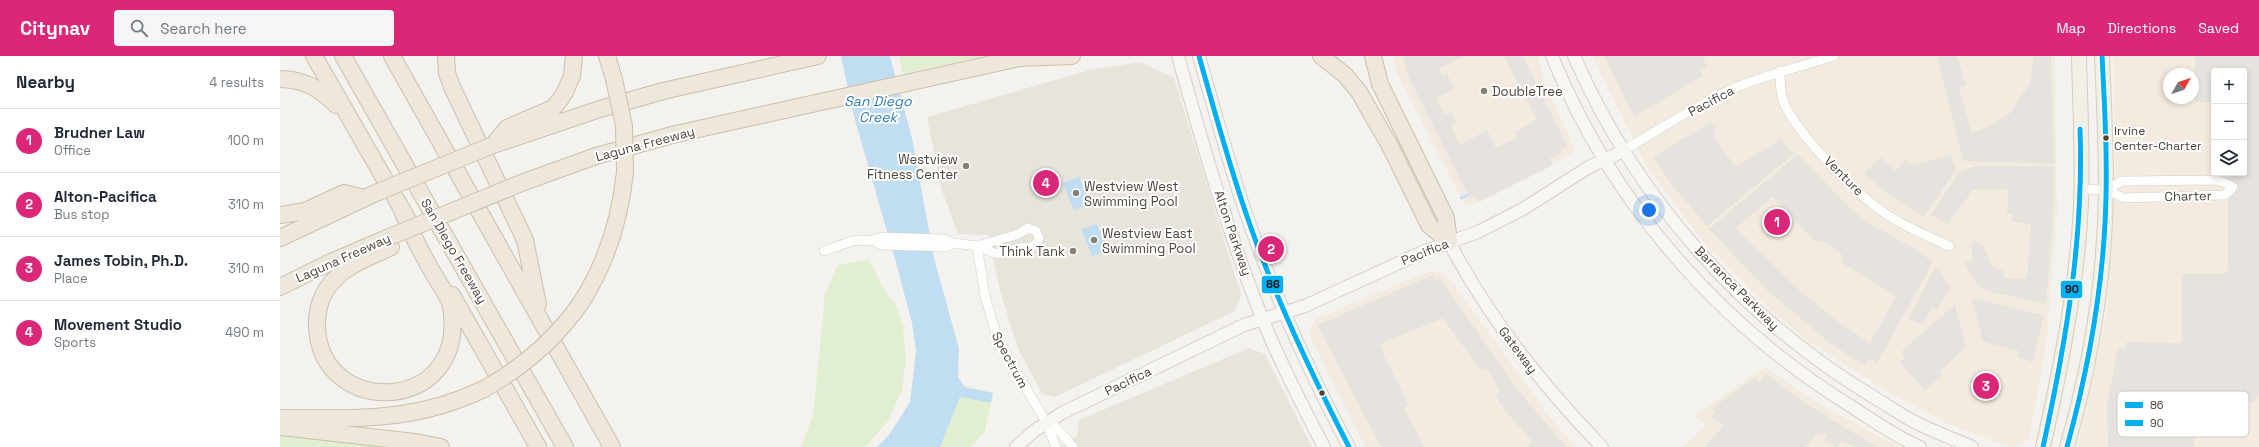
<!DOCTYPE html>
<html lang="en">
<head>
<meta charset="utf-8">
<style>
	:root { --surface:#fff; --page:#f6f6f7; --text:#1f2937; --muted:#747a83; --line:#e0e1e3; --accent:#db2777 }
	body { margin:0; font-family:"Space Grotesk",sans-serif; background:var(--page); color:var(--text) }
	.controls { position:absolute; right:12px; top:12px; display:grid; overflow:hidden; border-radius:4px; box-shadow:0 2px 6px #0003 }
	.controls button { width:36px; height:36px; display:grid; place-items:center; padding:0; border:0; border-bottom:1px solid var(--line); background:var(--surface); color:var(--text); font:20px sans-serif }
	.compass { position:absolute; left:1883px; top:12px; width:36px; height:36px; border-radius:50%; background:var(--surface); box-shadow:0 2px 6px #0003; rotate:50deg }
	.you { position:absolute; left:1369px; top:154px; width:14px; height:14px; margin:-10px; border:3px solid #fff; border-radius:50%; background:#1a73e8; box-shadow:0 0 0 6px #1a73e833 }
	.badge { display:grid; place-items:center; width:26px; height:26px; border-radius:50%; background:var(--accent); color:#fff; font-size:13px; font-weight:700 }
	.pin { position:absolute; translate:-50% -50%; border:2px solid #fff; box-shadow:0 1px 4px #0006 }
	.list { margin:0; padding:0; list-style:none }
	h2 { display:flex; justify-content:space-between; align-items:center; height:52px; margin:0; padding:0 16px; font-size:17px }
	h2 small { font-size:13px; font-weight:400; color:var(--muted) }
	.list li { display:grid; grid-template-columns:26px 1fr auto; gap:12px; align-items:center; box-sizing:border-box; height:64px; padding:0 16px; border-top:1px solid var(--line) }
	.list b { display:block; font-size:15px; white-space:nowrap }
	.list p { margin:0; font-size:13px; white-space:nowrap; color:var(--muted) }
	.list em { font-size:13px; font-style:normal; color:var(--muted) }
	.icon { flex:none; width:22px; height:22px; fill:none; stroke:currentColor; stroke-width:2; stroke-linecap:round; stroke-linejoin:round }
	.map { position:relative; flex:none; width:1979px; height:391px; overflow:hidden }
	header { display:flex; align-items:center; gap:24px; box-sizing:border-box; height:56px; padding:0 20px; background:var(--accent); color:#fff }
	header strong { font-size:19px }
	nav { display:flex; gap:22px; margin-inline-start:auto; font-size:14px }
	.search { width:280px; height:36px; background:var(--page); display:flex; align-items:center; gap:10px; box-sizing:border-box; padding:0 14px; border-radius:4px; color:var(--muted); font-size:15px }
	main { display:flex }
	aside { flex:1; background:var(--surface) }
	.map>svg:first-child { display:block }
</style>
</head>
<body>
<header>
<strong>Citynav</strong>
<div class="search"><svg class="icon" aria-label="search" viewBox="0 0 24 24"><circle cx="10" cy="10" r="6"/><path d="M15 15l6 6"/></svg>Search here</div>
<nav><a>Map</a><a>Directions</a><a>Saved</a></nav>
</header>
<main>
<aside>
<h2>Nearby<small>4 results</small></h2>
<ul class="list">
<li><span class="badge">1</span><div><b>Brudner Law</b><p>Office</p></div><em>100 m</em></li>
<li><span class="badge">2</span><div><b>Alton-Pacifica</b><p>Bus stop</p></div><em>310 m</em></li>
<li><span class="badge">3</span><div><b>James Tobin, Ph.D.</b><p>Place</p></div><em>310 m</em></li>
<li><span class="badge">4</span><div><b>Movement Studio</b><p>Sports</p></div><em>490 m</em></li>
</ul>
</aside>
<div class="map">
<svg width="1979" height="391" viewBox="0 0 1979 391">
	<rect width="100%" height="100%" fill="#f4f2ee"/>
	<path fill="#e7e4dc" d="M860 6 894 22 961 239 955 255 775 341 762 338 738 292 720 235 708 179 678 178 661 132 647 61 810 14Z
		M969 292 985 298 1032 391H780L797 380 799 364Z"/>
	<path fill="#f3ebdf" fill-rule="evenodd" d="M1113 0H1258L1265 28 1296 96 1199 146 1190 149 1183 146 1116 15Z
		M1312 0H1775L1777 160 1766 288 1749 384 1735 391H1730L1669 368 1612 338 1528 285 1494 257 1424 187 1367 111Z
		M1833 0H1979V391H1798L1827 257 1835 104ZM1934 15H1964V117H1934ZM1889 18H1913V42H1889Z
		M1152 214 1167 219 1259 346 1266 357 1296 391H1085L1029 278 1036 263Z
		M1485 311 1536 346 1620 391H1402L1426 369 1414 359Z"/>
	<path fill="#e1eecf" d="M619 0H705L623 18Z
		M589 203 604 234 616 249 623 270 626 303 622 334 608 365 585 391H521L533 359 545 238 558 209Z
		M680 341 711 347 705 375 691 391H660Z
		M0 376 126 391H0Z"/>
	<path fill="#e6e3df" fill-rule="evenodd" d="M1123 0H1185L1159 13 1163 20 1167 18 1174 32 1157 42 1164 58 1171 56 1176 67 1171 70 1180 89 1207 74 1216 92 1237 81 1235 76 1257 64 1224 0H1243L1287 90 1280 94 1281 97 1270 102 1273 109 1199 146 1195 141 1190 143 1129 22Z
		M1324 0H1423L1427 12 1420 14 1423 20 1354 61Z
		M1657 0H1677L1686 29 1679 32 1692 77 1708 71 1730 57 1750 27 1754 0H1771L1774 108 1683 105Z
		M1915 0H1979V339L1973 346 1964 349H1926L1917 351 1914 355V391H1828L1827 348 1838 292 1846 293V286L1902 287V218H1942L1948 214V117H1964V15H1934V46H1915Z
		M1429 67 1436 70 1433 81 1456 111 1501 83 1514 98 1427 170 1393 130 1373 101Z
		M1518 98 1572 154 1587 166 1637 194 1653 206 1597 307 1593 304 1588 305 1585 310 1550 287 1488 235 1429 173ZM1493 141 1536 186 1543 185 1563 200 1562 207 1616 240 1590 287 1560 267 1518 233 1456 172Z
		M1671 99 1676 114 1644 161 1603 134 1584 117 1601 101 1616 115 1625 103 1632 109Z
		M1696 110H1774L1773 165 1766 248 1707 235 1698 229 1684 207 1693 204 1691 190 1694 184 1704 191 1711 209 1716 213 1724 215V222L1747 223 1751 168 1732 166 1733 158H1727L1729 133 1693 134 1668 168 1651 159 1679 116Z
		M1655 211 1661 214 1665 226 1671 230 1657 254 1652 251 1643 269 1628 263Z
		M1153 219 1156 224 1160 222 1234 329 1286 391H1246L1252 385 1227 357 1215 339 1220 335 1206 312 1201 315 1163 262 1100 288 1104 300 1129 349 1124 352 1145 391H1101L1037 269Z
		M1692 242 1764 259 1753 306 1738 302 1739 295 1703 286Z
		M1675 248 1686 290 1659 316 1662 320 1645 334 1619 306 1625 302 1621 296Z
		M1486 318 1525 347 1597 391H1575L1561 385 1559 391H1556L1544 385 1547 379 1541 378 1535 380 1526 391H1425L1443 370 1431 361 1435 357 1432 352 1476 321 1479 326Z"/>
	<path fill="#c0ddf1" d="M561 0H610L632 82 654 202 679 293 678 321 685 331 713 337 711 347 680 341 660 391H597L609 379 630 346 636 295 632 267 615 203 573 57Z
		M799 121 809 147 794 154 783 127Z
		M817 168 827 195 812 200 801 173Z"/>
	<g fill="none" stroke-linecap="round" stroke-linejoin="round">
		<path stroke="#c0ddf1" stroke-width="2.5" d="M1181 142 1188 139"/>
		<defs>
			<path id="street" d="M1500 15C1500 25 1500 35 1503 45 1517 78 1572 134 1602 155 1622 170 1646 179 1669 190
				M1343 95C1379 74 1414 50 1452 33 1485 19 1520 11 1554 0
				M1801 133 1826 134 1844 142 1945 139 1953 131 1938 124 1842 125 1826 134
				M592 184 602 189 666 191 673 187
				M697 190 705 240 718 284 766 366 776 391
				M544 195 572 185 592 184 602 181 663 183 673 187 697 190 717 198 740 192 752 191 758 186 759 182 756 175 748 172 736 179 697 190
				M766 366 774 369 793 391"/>
			<path id="secondary" d="M898 0C925 97 953 195 993 288 1009 323 1026 357 1044 391
				M919 0C932 46 945 92 959 137 988 225 1026 310 1069 391
				M1272 0C1331 146 1439 269 1572 351 1594 365 1616 381 1640 391
				M1294 0C1356 142 1462 262 1595 342 1609 350 1622 360 1637 367 1654 376 1674 383 1692 391
				M1169 186C1209 263 1262 329 1322 391
				M736 391 754 375 782 357 964 269 1025 250 1145 195 1198 176 1243 153 1309 111 1343 95"/>
			<path id="primary" d="M1763 391C1781 311 1797 230 1801 149 1803 99 1800 49 1799 0
				M1787 391C1811 308 1825 220 1826 134 1826 89 1824 44 1822 0"/>
			<path id="highway" d="M34 0 127 162
				M63 0 285 391
				M112 0 332 391
				M166 0 167 17 172 31 245 184 258 248
				M327 0 334 23
				M1041 0 1065 19 1079 36 1110 90 1149 169 1169 186
				M1093 0 1100 28 1166 162 1169 186
				M738 2 792 0
				M0 23C24 23 40 33 56 49
				M213 89 320 53 383 35 538 0
				M213 89 227 72 273 52 280 44 285 36 292 20 294 0
				M244 126 316 100 396 78 748 0
				M0 159 25 155 64 137 84 142
				M0 182 98 136
				M111 191C92 200 69 208 54 224 42 236 36 254 37 271 41 364 189 358 171 251 170 242 161 231 156 222 143 200 131 178 122 154
				M0 231 53 205 107 182
				M172 239 258 391
				M300 248C327 207 340 164 345 116
				M0 362C77 362 132 367 204 333
				M0 371 135 386 161 391"/>
		</defs>
		<use href="#street" stroke="#d2d0cb" stroke-width="10"/>
		<use href="#secondary" stroke="#d3cfc5" stroke-width="14"/>
		<use href="#primary" stroke="#d6cebb" stroke-width="16"/>
		<use href="#highway" stroke="#ccbfa9" stroke-width="18"/>
		<use href="#street" stroke="#fdfdfc" stroke-width="9"/>
		<use href="#secondary" stroke="#f7f6f1" stroke-width="12"/>
		<use href="#primary" stroke="#f2efe6" stroke-width="14"/>
		<use href="#highway" stroke="#ede8db" stroke-width="16"/>
		<defs>
			<path id="highway-bridge" d="M334 23 344 70 345 116
				M98 136 213 89
				M107 182 244 126
				M204 333C243 311 274 285 300 248"/>
		</defs>
		<use href="#highway-bridge" stroke="#ccbfa9" stroke-width="18" stroke-linecap="butt"/>
		<use href="#highway-bridge" stroke="#ede8db" stroke-width="16"/>
		<defs>
			<path id="bus-1" d="M919 0C935 57 950 113 970 169 997 246 1032 319 1069 391"/>
			<path id="bus-2" d="M1763 391C1786 286 1804 181 1800 73
				M1787 391C1807 318 1821 243 1825 167 1828 111 1825 56 1822 0"/>
		</defs>
		<use href="#bus-1" stroke="#fff" stroke-width="8"/>
		<use href="#bus-2" stroke="#fff" stroke-width="8"/>
		<use href="#bus-1" stroke="#00aff2" stroke-width="5"/>
		<use href="#bus-2" stroke="#00aff2" stroke-width="5"/>
	</g>
	<g fill="#868178" stroke="#fff" stroke-width="1.5">
		<circle cx="1204" cy="35" r="4"/>
		<circle cx="686" cy="110" r="4"/>
		<circle cx="796" cy="137" r="4"/>
		<circle cx="814" cy="184" r="4"/>
		<circle cx="793" cy="195" r="4"/>
	</g>
	<g fill="#4b4439" stroke="#fff" stroke-width="1.5">
		<circle cx="1826" cy="82" r="3.5"/>
		<circle cx="1042" cy="337" r="3.5"/>
	</g>
	<g text-anchor="middle" dominant-baseline="central" stroke-width="4" stroke-linejoin="round" paint-order="stroke">
		<g font-size="12" fill="#4b4439" stroke="#fff" text-anchor="start">
			<text x="1834" y="75">Irvine<tspan x="1834" dy="15">Center-Charter</tspan></text>
		</g>
		<g font-size="13" fill="#4b4439" stroke="#fff" text-anchor="start">
			<text x="1212" y="35">DoubleTree</text>
			<text x="678" y="103" text-anchor="end">Westview<tspan x="678" dy="15">Fitness Center</tspan></text>
			<text x="804" y="130">Westview West<tspan x="804" dy="15">Swimming Pool</tspan></text>
			<text x="822" y="177">Westview East<tspan x="822" dy="15">Swimming Pool</tspan></text>
			<text x="785" y="195" text-anchor="end">Think Tank</text>
		</g>
		<g font-size="13" fill="#4b4439" stroke="#fff">
			<text transform="translate(1431 45) rotate(-28)">Pacifica</text>
			<text transform="translate(365 88) rotate(-15)">Laguna Freeway</text>
			<text transform="translate(1564 120) rotate(45)">Venture</text>
			<text transform="translate(1908 140) rotate(-1)">Charter</text>
			<text transform="translate(953 177) rotate(71)">Alton Parkway</text>
			<text transform="translate(174 195) rotate(60)">San Diego Freeway</text>
			<text transform="translate(1145 196) rotate(-22)">Pacifica</text>
			<text transform="translate(63 202) rotate(-24)">Laguna Freeway</text>
			<text transform="translate(1457 232) rotate(45)">Barranca Parkway</text>
			<text transform="translate(1238 294) rotate(53)">Gateway</text>
			<text transform="translate(730 304) rotate(62)">Spectrum</text>
			<text transform="translate(848 325) rotate(-26)">Pacifica</text>
		</g>
		<g font-size="14" font-style="italic" fill="#2e7ab2" stroke="#fff">
			<text x="598" y="45">San Diego<tspan x="598" dy="16">Creek</tspan></text>
		</g>
	</g>
	<rect x="1837" y="335" width="132" height="46" rx="6" fill="#fff" stroke="#c9c7c4" stroke-width="1"/>
	<rect x="1845" y="346" width="18" height="6" fill="#00aff2"/>
	<rect x="1845" y="364" width="18" height="6" fill="#00aff2"/>
	<g font-size="11" fill="#4b4439">
		<text x="1870" y="353">86</text>
		<text x="1870" y="371">90</text>
	</g>
	<g stroke="#fff" stroke-width="1.5">
		<rect x="981" y="219" width="23" height="19" rx="4" fill="#00aff2"/>
		<rect x="1780" y="224" width="23" height="19" rx="4" fill="#00aff2"/>
	</g>
	<g font-size="11" text-anchor="middle" font-weight="bold" fill="#111">
		<text x="993" y="232">86</text>
		<text x="1792" y="237">90</text>
	</g>
</svg>
<div class="controls">
<button>+</button>
<button>−</button>
<button><svg class="icon" aria-label="layers" viewBox="0 0 24 24"><path d="M12 4l9 5-9 5-9-5zM3 14l9 5 9-5"/></svg></button>
</div>
<svg class="compass" viewBox="-18 -18 36 36"><path d="M0-13l5 13h-10z" fill="#e53935"/><path d="M0 13l5-13h-10z" fill="#747a83"/></svg>
<div class="you"></div>
<div class="pin badge" style="left:1497px;top:166px">1</div>
<div class="pin badge" style="left:991px;top:193px">2</div>
<div class="pin badge" style="left:1706px;top:330px">3</div>
<div class="pin badge" style="left:766px;top:127px">4</div>
</div>
</main>
</body>
</html>
